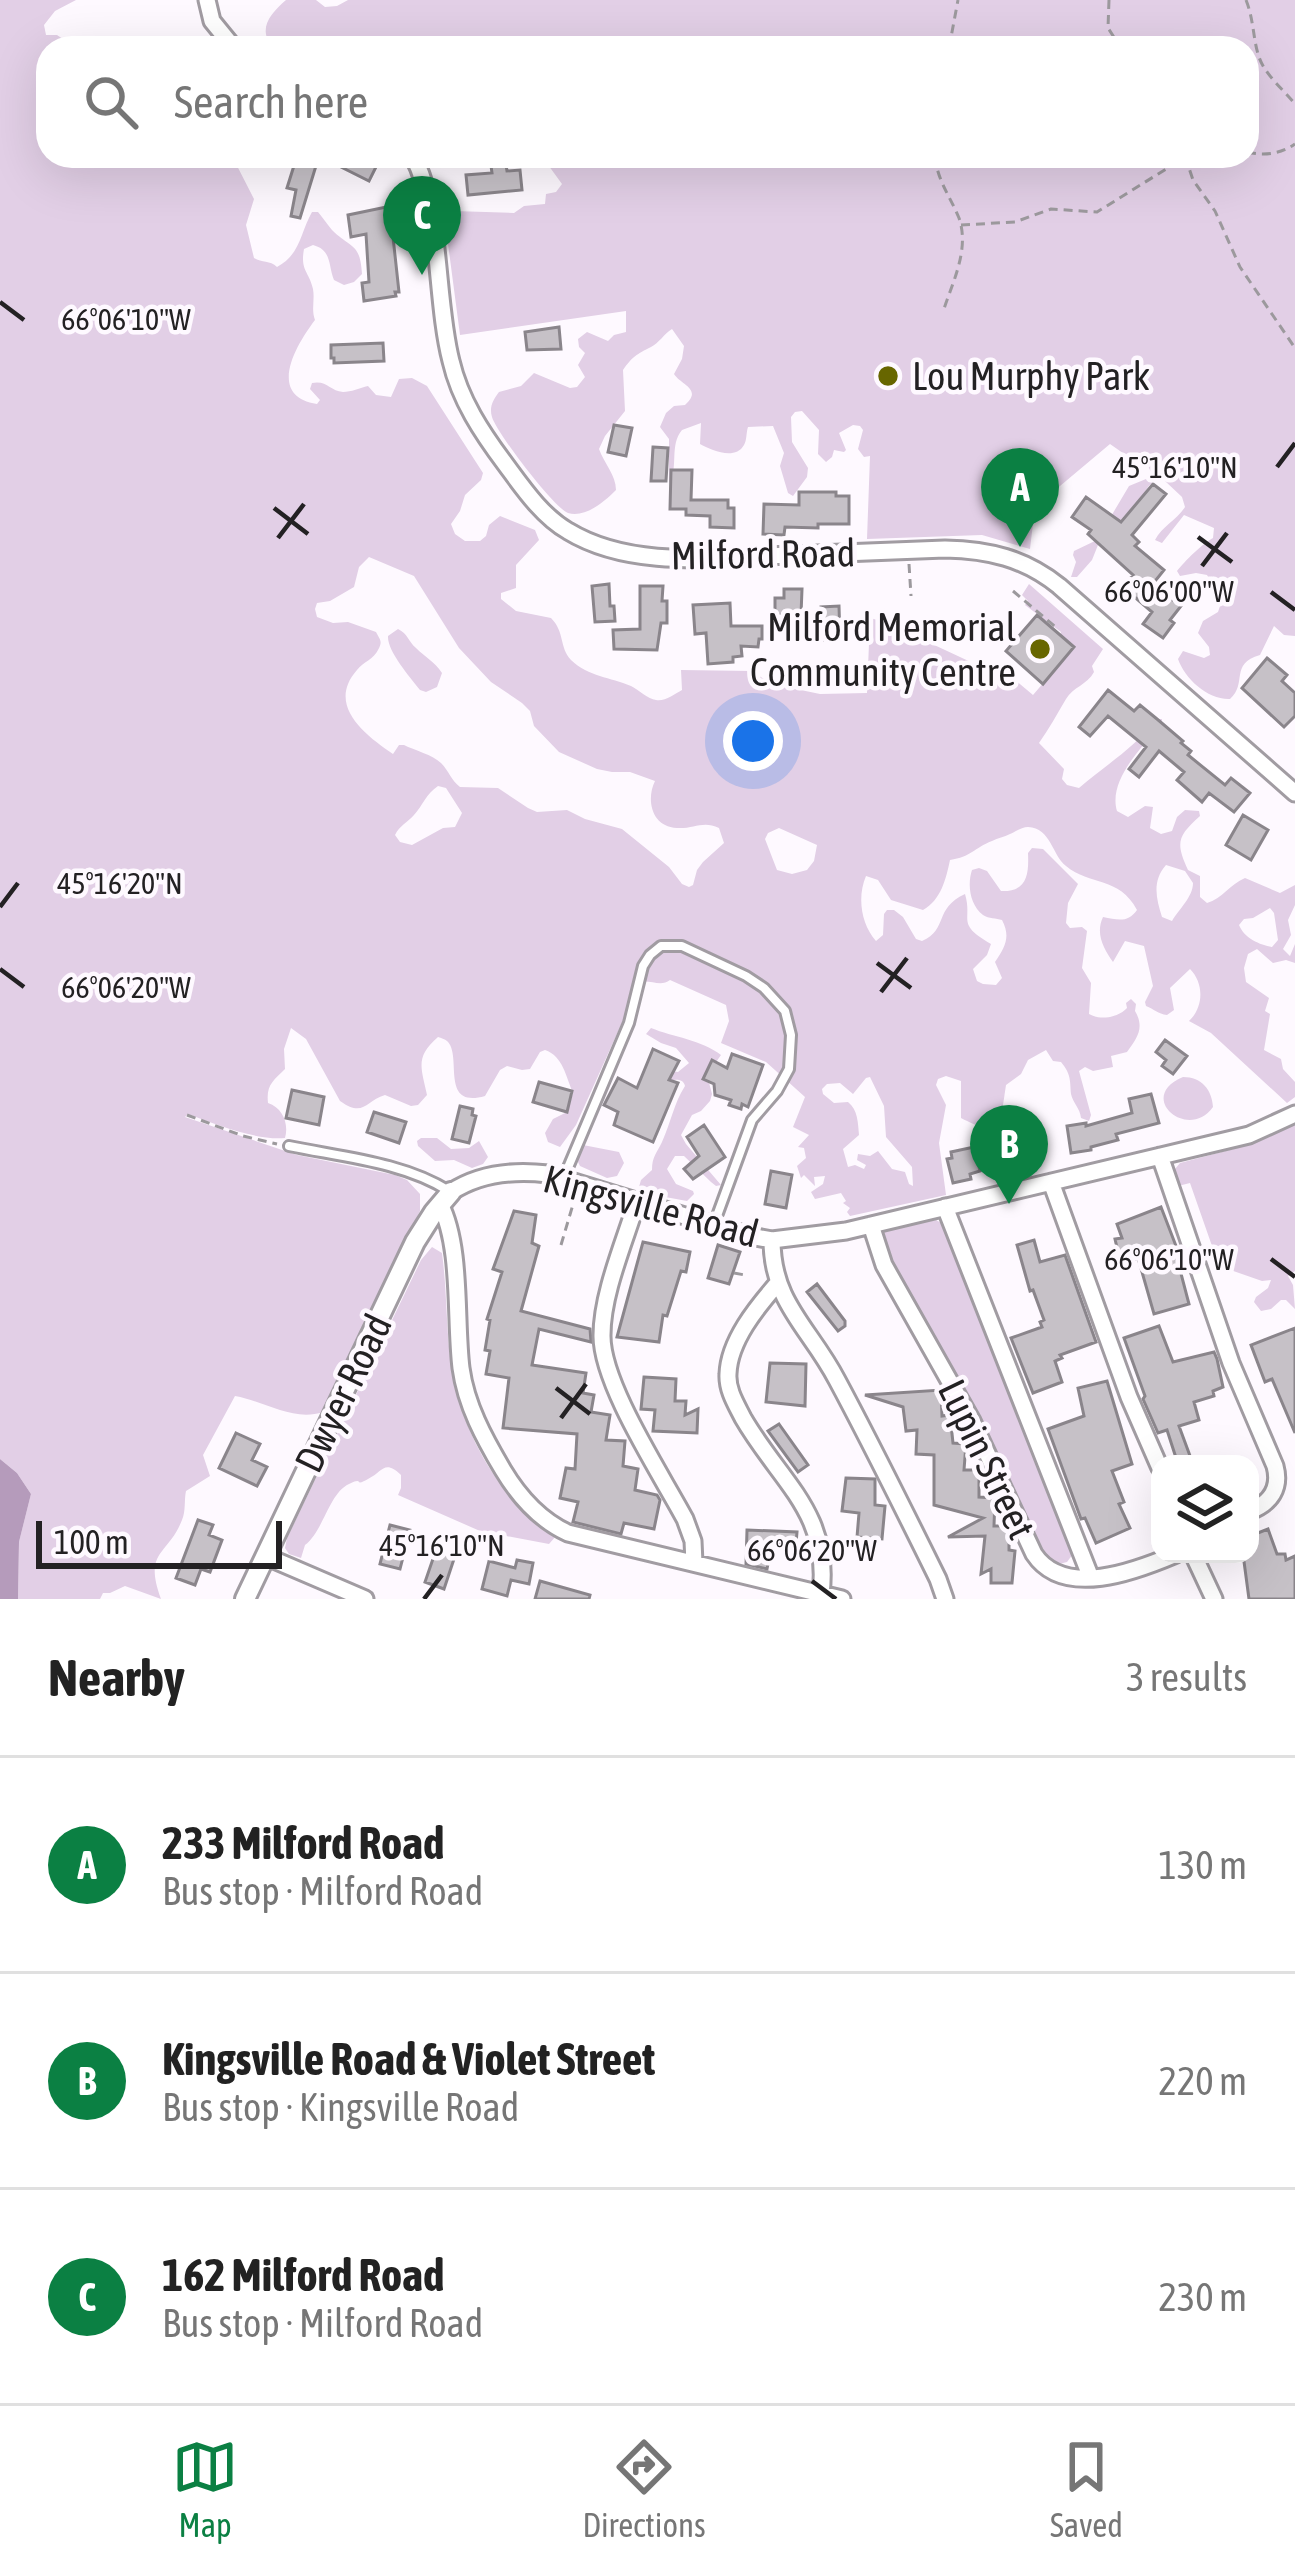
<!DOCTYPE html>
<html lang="en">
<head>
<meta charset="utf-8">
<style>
	:root { --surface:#fff; --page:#f6f6f6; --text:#222; --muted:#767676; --line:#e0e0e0; --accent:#0b8043 }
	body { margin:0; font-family:"Asap Condensed",sans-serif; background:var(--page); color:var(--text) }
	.controls { position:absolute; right:36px; bottom:36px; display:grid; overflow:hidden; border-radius:24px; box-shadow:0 12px 48px #0002 }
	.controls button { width:108px; height:108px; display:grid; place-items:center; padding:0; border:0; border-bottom:3px solid var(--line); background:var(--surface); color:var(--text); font:60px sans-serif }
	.scale { position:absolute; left:36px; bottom:30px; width:246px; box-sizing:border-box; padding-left:12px; border:6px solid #232123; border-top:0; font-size:33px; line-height:42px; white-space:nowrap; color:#232123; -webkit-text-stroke:9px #fef9ff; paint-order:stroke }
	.you { position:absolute; left:753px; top:741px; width:42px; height:42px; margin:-30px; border:9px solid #fff; border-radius:50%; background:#1a73e8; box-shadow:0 0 0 18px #1a73e833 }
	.badge { display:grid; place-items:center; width:78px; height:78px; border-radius:50%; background:var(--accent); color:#fff; font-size:39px; font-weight:700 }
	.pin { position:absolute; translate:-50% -99px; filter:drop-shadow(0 3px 6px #0008) }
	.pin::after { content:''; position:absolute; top:63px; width:42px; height:36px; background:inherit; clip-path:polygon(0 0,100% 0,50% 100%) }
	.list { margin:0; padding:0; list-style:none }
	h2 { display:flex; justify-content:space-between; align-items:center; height:156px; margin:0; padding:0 48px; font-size:51px }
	h2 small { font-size:39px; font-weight:400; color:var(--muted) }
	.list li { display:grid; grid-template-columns:78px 1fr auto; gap:36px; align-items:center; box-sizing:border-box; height:216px; padding:0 48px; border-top:3px solid var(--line) }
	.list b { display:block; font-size:45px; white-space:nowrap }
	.list p { margin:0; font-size:39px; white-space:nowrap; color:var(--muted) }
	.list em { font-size:39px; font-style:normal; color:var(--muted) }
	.icon { flex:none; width:66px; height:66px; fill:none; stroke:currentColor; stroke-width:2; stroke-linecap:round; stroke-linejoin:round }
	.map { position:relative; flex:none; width:1295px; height:1599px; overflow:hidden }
	.search { position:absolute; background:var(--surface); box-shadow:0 12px 48px #0002; left:36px; right:36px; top:36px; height:132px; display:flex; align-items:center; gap:30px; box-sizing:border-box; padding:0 42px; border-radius:36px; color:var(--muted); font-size:45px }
	.sheet { height:804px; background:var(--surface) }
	nav { display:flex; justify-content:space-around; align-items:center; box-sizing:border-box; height:168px; border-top:3px solid var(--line); background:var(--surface); font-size:33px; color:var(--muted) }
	nav a { display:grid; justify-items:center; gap:6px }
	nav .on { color:var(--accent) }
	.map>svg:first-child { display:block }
</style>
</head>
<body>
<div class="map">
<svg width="1295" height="1599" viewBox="0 0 1295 1599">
	<rect width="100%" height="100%" fill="#fef9ff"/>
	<path fill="#e2cfe6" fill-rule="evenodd" d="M0 0H76L55 11 44 25 46 35H57L76 48H48V156H232L254 199 246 225 254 258C262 263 270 260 277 267 301 254 300 233 312 212H318C323 218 327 224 332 230 351 249 360 242 362 274L354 282 344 285 334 280C328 265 332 250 313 245L304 249C300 271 309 271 313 289 315 300 311 309 315 320 296 345 266 396 317 404L320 400 310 389 312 383C327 380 330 391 343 392 351 392 360 388 368 386L376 395 391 397 399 379 412 378 427 386 483 473 481 480 465 495 460 511 451 524 455 534 465 541H480L486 536 489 525 500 516 535 530 539 540 516 565V588L501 593V599L516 611 551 618C565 632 559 647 571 660 589 677 610 677 631 686 639 690 648 699 656 700 664 702 675 694 682 690L681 670 751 671 772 684 820 694 867 693 870 618 885 622 990 671 996 664 1033 695 1074 647 1060 635 1061 632 1025 605 1028 601 1022 595 1029 584 1103 649 1092 666 1094 672C1087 685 1073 687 1066 699 1057 714 1049 729 1039 743L1064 769 1062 779 1067 785 1079 788C1107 764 1133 749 1157 719H1162L1161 726C1141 747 1108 781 1117 811L1128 817 1145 806 1153 807 1150 828 1161 834 1172 831 1177 817 1185 810 1199 811 1200 816C1178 836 1175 842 1188 870L1200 876V897L1207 903C1222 899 1230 884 1245 878L1280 893 1295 885V905L1288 920 1291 935 1283 949 1290 956 1295 944V963L1286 960 1273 963 1257 949 1248 954 1244 968 1246 982 1269 998 1265 1011 1270 1014 1264 1050 1281 1059 1283 1069 1295 1082V1097L1287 1103 1211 1033 1189 1021C1204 1007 1204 983 1190 969L1170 988 1174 1010 1167 1015C1158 1014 1154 1009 1146 1006L1145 1002 1153 986 1144 946 1125 941 1113 962C1104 949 1095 934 1103 917 1118 920 1128 923 1137 910 1119 876 1090 886 1066 866 1052 855 1051 828 1028 827 1022 827 1015 832 1010 834 1004 837 998 838 992 841 974 848 971 857 950 860 946 879 941 900 923 910L891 900 878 880 866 876C857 897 861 924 876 941L883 935 884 914 887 910H894L903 917 916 939 922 941C949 929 933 909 965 894 973 921 955 923 991 944L987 955 973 969 977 981 983 984 996 985 1002 978 995 962C1005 947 1011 937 1002 920 996 918 989 919 983 915 970 905 967 885 972 870L979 868 987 871 1001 891C1027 892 1029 875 1028 853L1032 848 1043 849 1078 884 1068 903 1066 923 1070 928 1082 927 1087 931 1082 968 1091 983 1089 1014C1101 1021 1119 1017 1127 1008L1126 1003 1131 999 1136 1004 1135 1011C1145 1028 1137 1038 1127 1052L1111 1056 1113 1067 1093 1071 1085 1067 1079 1071 1091 1115 1089 1121 1081 1118C1080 1108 1073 1103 1071 1094 1070 1080 1071 1074 1061 1062L1053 1061 1046 1050 1028 1060 1021 1074 1006 1085 1003 1105 1005 1119C994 1135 975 1125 961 1118V1081L946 1076 938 1079 936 1085 946 1105 939 1143 946 1195 850 1216 847 1212 850 1208 843 1203 846 1201 841 1193 815 1199 811 1192 823 1184 825 1176 814 1177 815 1186 804 1175 801 1178 797 1166 806 1158 804 1148 798 1147 809 1135 793 1127 805 1097 766 1062 721 1043 729 1021 726 1005 670 980C660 988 649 978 637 983L625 1016 576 1125 560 1147 548 1142 545 1133 553 1119 567 1112 573 1093C566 1077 563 1056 545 1050L540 1052 530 1069 522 1070 507 1066 500 1070 485 1096C439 1109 463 1055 447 1041 445 1039 441 1038 438 1037 415 1057 421 1067 427 1095L418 1105 411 1106 385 1095C365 1101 364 1118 340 1101L306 1039 291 1028 284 1049 285 1069C273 1081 266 1085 268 1103 283 1108 289 1124 285 1138 257 1141 215 1124 188 1114L185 1117 297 1155 395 1175 407 1180 420 1194V1211L323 1412C293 1422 264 1401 235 1396L203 1455 210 1476 186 1491C184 1500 186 1511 182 1520 168 1556 143 1550 161 1599L125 1586 110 1593H103L100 1599H18L19 1542 31 1494 17 1473 0 1459ZM369 557 414 576 459 648 491 682 522 703 530 711 534 726 559 752 597 769 612 772H630L655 781C646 799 651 827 677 828 694 829 703 820 719 828L724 843 703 862 697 870 693 885 689 887 682 884 669 867 622 829 585 819 567 810 537 812 528 808 498 788 460 787C451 780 449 771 441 763 433 755 414 750 404 745H399L393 754C365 735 326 705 357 670 363 662 374 659 378 650 383 641 380 640 376 632L348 622 333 623 317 617 315 609 317 603 330 601 354 587 359 567ZM438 786 446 788 462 813 455 827 443 828 412 845 400 842 395 835C400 825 407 823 414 815 423 805 426 794 438 786ZM779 828 817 845 814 861 807 870 792 874 777 870 765 839 768 833ZM1166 865 1185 871 1193 883C1193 897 1179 909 1172 921L1162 917C1156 898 1152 881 1166 865ZM1270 908 1274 913 1278 940 1272 947C1260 945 1244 938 1239 925L1244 919 1253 918ZM870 1077 884 1106 886 1137 912 1167 913 1186 909 1184 905 1172 892 1169 878 1151 870 1156 858 1154 857 1160 866 1165 864 1169 855 1165 848 1167 843 1149 859 1135C858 1123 858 1110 848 1102L834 1103 823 1094 822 1089 827 1084 840 1083 853 1094 866 1078Z
		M286 0H316L325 7 337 6 348 0H1295V636L1284 635 1274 626 1260 655C1229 664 1248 683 1230 699 1208 700 1185 679 1178 659L1183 651 1204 658 1210 655 1209 647 1198 633 1203 621 1218 612 1222 600 1207 575 1196 573 1180 576 1177 571C1185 561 1202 544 1213 538L1214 528 1184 515 1162 543 1155 540C1162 526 1177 520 1185 507L1182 497 1165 481C1152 481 1150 483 1144 494L1098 545 1092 560 1077 577H1071L1076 562 1073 555 1074 551 1097 540 1129 486 1146 479 1151 472 1145 460 1130 458 1110 444 1035 507 1030 549 982 535 867 539 870 456 864 457 858 449 863 430 860 426 853 425 839 433 846 450 844 452 834 450 832 457 826 462 818 454 819 430 802 411 795 412 791 417 792 442 808 468 807 477 793 496 788 493 780 466 784 453 773 426 748 427C746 433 747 440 744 445 735 461 711 450 700 444L701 423 682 430C669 445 679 468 669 483V439L660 427 666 413 674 406 685 405C703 389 681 385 674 374L682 359 684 346 672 329C664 334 659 343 651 347 637 354 632 357 623 370L625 411 605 436 599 449C604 463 616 475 616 490 605 501 586 518 568 513 554 508 496 432 492 417 489 407 493 400 499 392L521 386 534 373 570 388 577 387 585 377 578 365 585 353 579 347 578 339 587 332 608 341 614 335 626 332V311L460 335 445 221 447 214 453 211 514 213 524 206 545 204 546 194 556 192 562 184 546 162 531 156H1247V48H390L351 43 331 48H273C257 29 270 14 286 0Z
		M398 629C408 634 408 641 416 648 425 657 434 661 442 673L437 687 426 692 420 690C410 677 387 651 388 636Z
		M651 1028C673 1037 702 1040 721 1055L707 1075 712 1094 710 1101 701 1111 692 1115 681 1135 686 1144 721 1185 716 1186 711 1182 684 1156H675L667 1169 676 1184 693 1191 694 1194 687 1201 649 1194 639 1187 641 1180 652 1170C652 1156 657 1153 662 1142 671 1122 674 1103 685 1086 683 1077 673 1080 665 1081L663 1070 678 1072 689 1063 676 1048 661 1043 646 1034Z
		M1183 1077C1202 1077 1212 1090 1213 1107 1188 1142 1135 1097 1183 1077Z
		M1295 1124V1271L1288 1276 1293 1285 1295 1309 1286 1300H1281L1271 1309 1261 1311 1254 1302 1256 1297 1268 1288 1271 1280 1262 1281 1219 1266 1190 1183 1178 1186 1175 1169 1180 1163 1252 1144Z
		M421 1138H437L451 1149 469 1148 479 1141 488 1157 483 1164 472 1168 454 1160 435 1161 418 1146 417 1141Z
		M583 1145 619 1152 624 1163 617 1176 607 1178 580 1166 576 1158Z
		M936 1220 943 1224 1071 1547 1073 1554 1067 1562 1055 1565 1044 1558 988 1438 896 1274 882 1233 886 1230Z
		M432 1247 442 1253C447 1290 446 1328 451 1365 461 1431 499 1501 556 1536L549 1544 480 1531 398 1495 401 1488V1475C384 1459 383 1472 368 1479 352 1488 366 1476 349 1484 329 1493 323 1532 305 1545L301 1558 289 1554 285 1548 287 1538 421 1260Z"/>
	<path fill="#b59bbb" d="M0 1459 17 1473 31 1494 19 1542 18 1599H0Z"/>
	<path fill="#c6c1c7" stroke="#8a858b" stroke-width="3" d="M297 156H319L300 218 291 216 296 190 287 188Z
		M319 156H368L379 161 369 181Z
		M506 165 507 171 520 170 522 190 468 195 466 175 492 173 491 166Z
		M391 206 396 236 393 237 399 292H395L396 296 364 301 362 283 369 282 366 234 351 237 348 215Z
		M559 327 561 349 527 350 525 332Z
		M383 343 384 361 334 363V358H331V345Z
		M614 425 632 428 626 456 608 452Z
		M653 447 668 448 666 481H651Z
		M671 470H692L691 500H728V508H734V528L710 527V516L686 515V509H670Z
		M1153 484 1166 494 1132 535 1139 542 1135 546 1164 570 1152 585 1181 606 1170 620 1174 623 1163 638 1143 624 1152 612 1123 587 1133 575 1088 534 1091 530 1072 517 1086 497 1121 522Z
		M799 492H836V496H849V524H818V528L785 527 784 535 763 534 764 504 799 505Z
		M609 584 610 606H614L615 621 595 622 592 586Z
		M640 586H663L662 601H667V623H661L657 650 614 649 613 630 640 629Z
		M784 589H802L801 615H775V598H784Z
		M730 603 731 626H762V639H759L758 647 741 646 742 656 733 657V662L708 664 706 633 695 634 693 605Z
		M839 606 840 639 822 640 821 607Z
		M1037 615 1074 647 1043 684 1006 651Z
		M1267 658 1287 675 1282 681 1295 693V716L1284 727 1242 688Z
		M1108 690 1134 711 1140 705 1157 719 1183 741 1181 743 1191 751 1188 755 1225 785 1231 778 1250 793 1234 812 1209 793 1202 802 1177 780 1184 772 1159 751 1139 777 1129 769 1146 747 1108 716 1090 736 1079 727Z
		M1243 815 1268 830 1251 860 1226 845Z
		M1165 1040 1187 1056 1173 1074 1162 1066 1166 1060 1156 1052Z
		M653 1049 679 1061 669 1080 678 1083 653 1142 614 1125 618 1112 604 1105 618 1078 637 1088Z
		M732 1054 763 1065 748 1107 742 1104 741 1109 729 1105 731 1100 715 1095 714 1084 703 1079 712 1060 727 1068Z
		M539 1082 572 1091 567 1112 533 1102Z
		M292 1090 324 1097 319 1125 286 1118Z
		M1151 1094 1159 1123 1116 1134 1118 1140 1091 1147V1150L1071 1153 1067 1126 1086 1123V1126L1132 1113 1129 1099Z
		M460 1106 473 1109 472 1115 476 1116 469 1143 452 1139Z
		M374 1112 406 1122 399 1143 367 1132Z
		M704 1125 725 1157 693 1179 684 1169 699 1156 687 1137Z
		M974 1147 980 1171 970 1174 971 1179 953 1183 947 1159 952 1158 951 1152Z
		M771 1171 792 1175 786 1208 765 1204Z
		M1161 1207 1176 1246 1174 1247 1189 1304 1154 1314 1138 1258 1133 1260 1129 1249 1118 1252 1115 1239 1122 1238 1117 1224Z
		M514 1211 536 1215 532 1243 539 1246 521 1311 590 1329 591 1342 539 1329 532 1365 586 1373 583 1393 594 1395 591 1412 610 1415 606 1440 625 1441 623 1466 638 1469 635 1490 657 1495 660 1500 654 1529 624 1523 621 1534 573 1522 578 1502 560 1498 566 1468 575 1469 577 1434 503 1428 509 1378 486 1374 490 1351 485 1350 490 1320 487 1319 502 1272 493 1269Z
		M1034 1240 1040 1262 1065 1255 1096 1342 1060 1355 1062 1358 1055 1361 1062 1382 1033 1393 1011 1338 1042 1327 1040 1322 1044 1320 1033 1290 1030 1291 1017 1245Z
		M643 1242 690 1252 686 1272 681 1271 667 1316 663 1315 659 1342 617 1337Z
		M718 1245 740 1252 729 1284 708 1278Z
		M817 1284 845 1321V1326L838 1331 807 1292Z
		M1159 1326 1173 1362 1214 1352 1217 1359 1223 1387 1213 1391 1214 1396 1194 1402 1199 1420 1179 1426 1193 1464H1178L1167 1430 1158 1433 1143 1399 1145 1396 1124 1338Z
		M1295 1328V1433L1272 1379 1265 1382 1251 1345Z
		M770 1363 806 1364 805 1406 766 1402Z
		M644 1377 676 1379 675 1401H686L685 1415 698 1409 697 1433 653 1431 655 1410 641 1409Z
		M1107 1381 1132 1464 1112 1471 1124 1502 1119 1504 1130 1528 1096 1543 1085 1518 1081 1519 1048 1429 1084 1416 1078 1388Z
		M941 1390 942 1416 950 1415 953 1443 966 1444 964 1470H979V1497L995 1498 994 1526H1007L1009 1529V1550L1015 1551 1012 1583H991V1569L981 1574 985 1536 948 1537 983 1518 934 1505V1455L916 1454 917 1430 906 1431 903 1407 865 1395Z
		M779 1424 808 1465 798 1472 768 1431Z
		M236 1433 260 1444 252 1460 267 1467 257 1486 219 1468Z
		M846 1478 875 1479V1505L885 1506 882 1539 857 1537 859 1513 842 1511Z
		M198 1520 213 1525 209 1535 222 1540 210 1572 201 1569 195 1585 176 1578Z
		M390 1525 410 1530 400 1569 380 1564Z
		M1268 1529 1277 1554H1285L1286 1560 1295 1556V1599H1249L1243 1554H1250V1536Z
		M747 1530 797 1532 796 1544H772L767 1569 746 1564Z
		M436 1550 455 1556 444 1589 425 1582Z
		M517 1560 533 1563 529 1584 511 1580 507 1596 482 1589 489 1561 515 1568Z
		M540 1581 590 1595 589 1599H535Z"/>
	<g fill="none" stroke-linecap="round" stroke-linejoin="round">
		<defs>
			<path id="service" d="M289 1146C342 1157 403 1162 449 1191
				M564 1177 629 1023 643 966 650 955 661 946H682L746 976 764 988 785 1011 791 1035 789 1069 777 1091 752 1120 714 1224"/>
			<path id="minor" d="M207 0 212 21 234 48
				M413 156C442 211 435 299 451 361 460 400 482 433 506 465 523 488 542 516 568 531 632 570 719 557 791 555 842 553 894 551 945 549 989 550 1024 558 1059 586L1295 793
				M1160 1156 1231 1363 1275 1466C1281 1488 1271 1503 1250 1511
				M1051 1182 1129 1397 1160 1468
				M451 1192C480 1173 514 1170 548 1174L750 1236 772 1240 846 1231 1249 1135 1295 1114
				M637 1201C625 1241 602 1293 602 1335 601 1383 661 1474 685 1519L693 1541 694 1563
				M440 1204C462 1247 455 1319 461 1368 466 1405 484 1438 503 1470 518 1495 540 1520 568 1533L842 1599
				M945 1207 1091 1578
				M871 1225 884 1265 972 1421 1034 1554C1064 1599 1136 1571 1176 1554
				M772 1240C772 1303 810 1328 837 1380 872 1445 905 1512 938 1579L945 1599
				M777 1284C757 1307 729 1341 728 1374 727 1390 736 1404 743 1418 780 1482 831 1513 821 1594
				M1193 1554 1214 1599
				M265 1556 365 1599"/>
			<path id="tertiary" d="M245 1599 415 1242 434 1212 451 1192"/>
		</defs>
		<use href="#service" stroke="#a19ca2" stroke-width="14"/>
		<use href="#minor" stroke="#a19ca2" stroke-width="21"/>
		<use href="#tertiary" stroke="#a19ca2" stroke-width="24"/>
		<path stroke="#9c999d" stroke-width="3" stroke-dasharray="9 6" stroke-linecap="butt" d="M1109 0 1108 28 1121 48
			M1246 0C1254 20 1253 40 1259 57 1265 75 1284 90 1295 104
			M949 48 958 0
			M1247 152C1264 156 1281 154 1295 144
			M935 156C937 180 950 196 959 218 970 250 952 283 943 312
			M1185 156 1193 180 1215 211 1240 267 1295 348
			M961 225 1015 222 1051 209 1097 212 1179 161 1201 156
			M909 564 911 596
			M1013 591 1058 629
			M187 1115 243 1136 277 1144
			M561 1245 574 1201
			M734 1273 745 1275"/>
		<use href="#service" stroke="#fff" stroke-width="8"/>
		<use href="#minor" stroke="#fff" stroke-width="15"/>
		<use href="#tertiary" stroke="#fff" stroke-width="18"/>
	</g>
	<path fill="none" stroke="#232123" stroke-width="4.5" d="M0 302 24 320M1277 467 1295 443M274 508 308 534M1198 537 1232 562M278 538 304 504M1202 566 1227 533M1271 592 1295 610M0 907 18 883M877 963 911 988M0 969 24 987M881 992 907 958M1271 1259 1295 1277M556 1388 590 1414M561 1418 586 1384M812 1581 836 1599M424 1599 442 1575"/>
	<g fill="#676600" stroke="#fef9ff" stroke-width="4.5">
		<circle cx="888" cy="376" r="12"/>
		<circle cx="1040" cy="649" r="12"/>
	</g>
	<g text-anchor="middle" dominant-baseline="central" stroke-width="9" stroke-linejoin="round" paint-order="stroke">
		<g font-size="39" fill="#232123" stroke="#fef9ff" text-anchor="start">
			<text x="912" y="376">Lou Murphy Park</text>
			<text x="1016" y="627" text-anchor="end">Milford Memorial<tspan x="1016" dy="45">Community Centre</tspan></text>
		</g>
		<g font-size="39" fill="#232123" stroke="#fef9ff">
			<text transform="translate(763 554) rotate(-1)">Milford Road</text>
			<text transform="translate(651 1206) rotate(15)">Kingsville Road</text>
			<text transform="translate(343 1393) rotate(-64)">Dwyer Road</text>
			<text transform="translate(987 1459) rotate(64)">Lupin Street</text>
		</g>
	</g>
	<g font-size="30" text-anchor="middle" fill="#232123" stroke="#fef9ff" stroke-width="9" stroke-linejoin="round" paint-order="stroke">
		<text x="126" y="330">66°06'10"W</text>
		<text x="1175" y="478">45°16'10"N</text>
		<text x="1169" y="602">66°06'00"W</text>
		<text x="120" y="894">45°16'20"N</text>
		<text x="126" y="998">66°06'20"W</text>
		<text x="1169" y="1270">66°06'10"W</text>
		<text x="442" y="1556">45°16'10"N</text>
		<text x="812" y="1561">66°06'20"W</text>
	</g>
</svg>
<div class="controls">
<button><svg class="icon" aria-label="layers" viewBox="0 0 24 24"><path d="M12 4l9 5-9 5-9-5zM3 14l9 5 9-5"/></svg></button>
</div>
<div class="scale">100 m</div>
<div class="you"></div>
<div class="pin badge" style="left:1020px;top:547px">A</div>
<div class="pin badge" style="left:1009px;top:1204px">B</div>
<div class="pin badge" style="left:422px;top:275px">C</div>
<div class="search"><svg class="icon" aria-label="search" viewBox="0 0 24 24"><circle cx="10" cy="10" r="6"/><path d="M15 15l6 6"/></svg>Search here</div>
</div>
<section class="sheet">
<h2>Nearby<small>3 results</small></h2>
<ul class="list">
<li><span class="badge">A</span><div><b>233 Milford Road</b><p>Bus stop · Milford Road</p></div><em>130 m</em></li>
<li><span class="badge">B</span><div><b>Kingsville Road &amp; Violet Street</b><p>Bus stop · Kingsville Road</p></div><em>220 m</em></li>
<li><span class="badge">C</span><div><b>162 Milford Road</b><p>Bus stop · Milford Road</p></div><em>230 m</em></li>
</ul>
</section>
<nav>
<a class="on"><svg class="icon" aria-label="map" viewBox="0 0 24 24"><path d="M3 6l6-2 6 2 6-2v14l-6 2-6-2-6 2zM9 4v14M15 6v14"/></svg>Map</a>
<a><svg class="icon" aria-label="directions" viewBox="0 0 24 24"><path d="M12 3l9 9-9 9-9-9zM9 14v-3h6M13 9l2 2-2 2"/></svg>Directions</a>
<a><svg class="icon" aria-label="saved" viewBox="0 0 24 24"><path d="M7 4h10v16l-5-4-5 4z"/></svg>Saved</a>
</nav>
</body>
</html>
